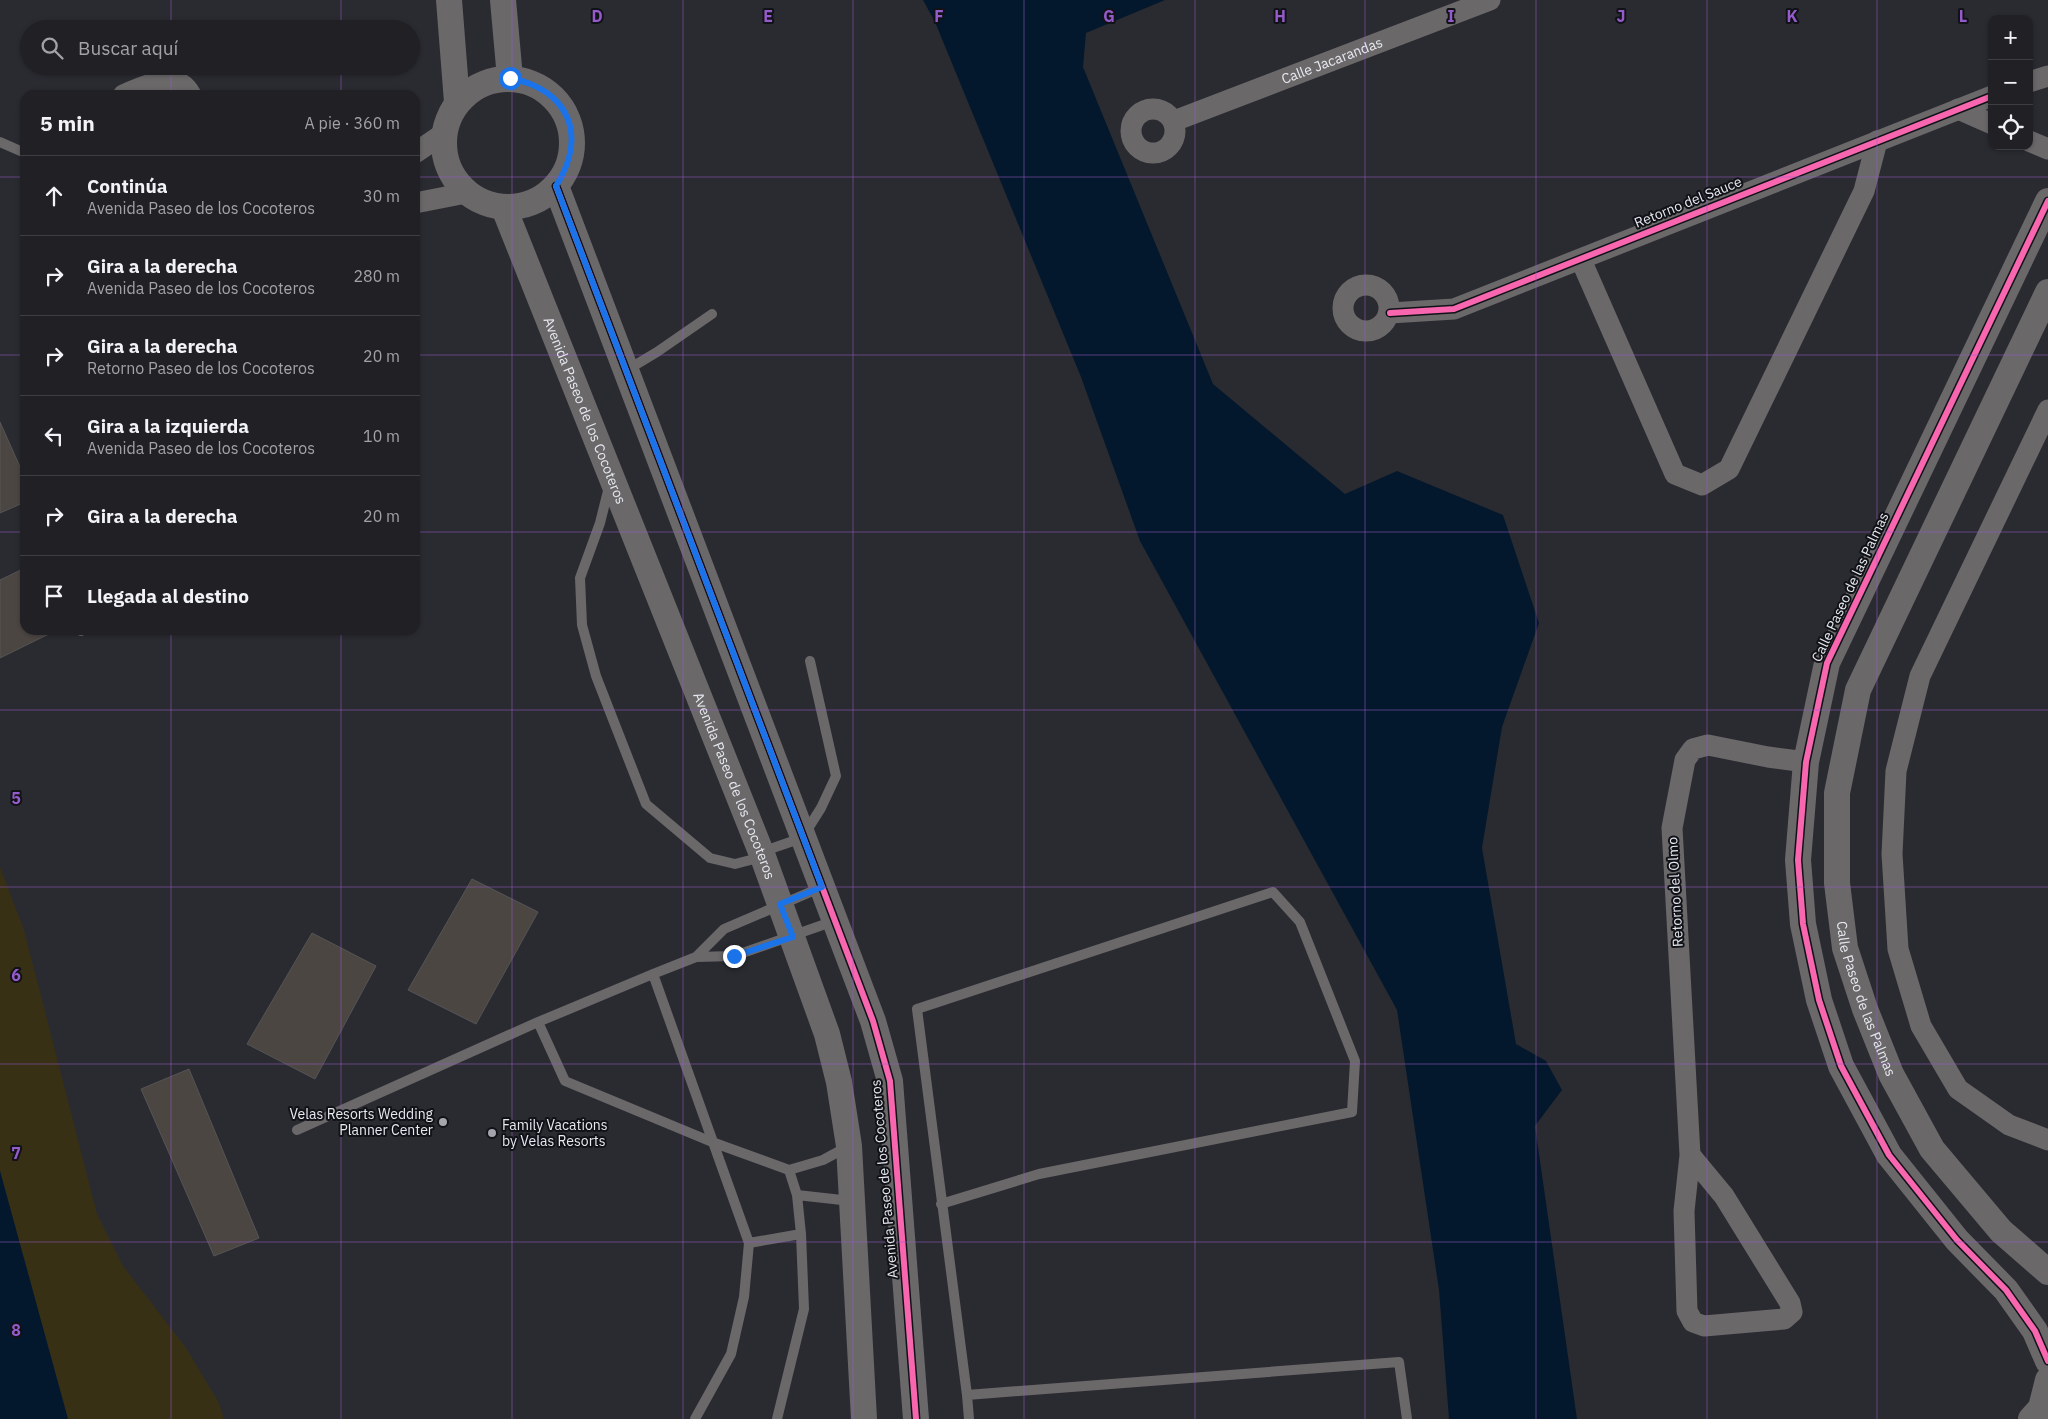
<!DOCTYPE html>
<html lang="es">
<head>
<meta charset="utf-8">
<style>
	:root { --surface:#202025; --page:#2d2d32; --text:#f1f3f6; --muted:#a2a3a7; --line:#3d3e42 }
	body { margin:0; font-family:"IBM Plex Sans",sans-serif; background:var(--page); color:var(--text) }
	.controls { position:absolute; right:15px; top:15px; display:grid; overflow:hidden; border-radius:10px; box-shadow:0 1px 4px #0004 }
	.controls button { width:45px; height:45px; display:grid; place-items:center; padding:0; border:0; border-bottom:1px solid var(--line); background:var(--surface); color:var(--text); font:25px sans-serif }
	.stop { position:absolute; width:15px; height:15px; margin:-11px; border:4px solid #1a73e8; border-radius:50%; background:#fff }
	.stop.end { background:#1a73e8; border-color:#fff; box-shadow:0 1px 5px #0008 }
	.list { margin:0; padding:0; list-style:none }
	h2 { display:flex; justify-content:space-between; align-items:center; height:65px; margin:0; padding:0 20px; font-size:21px }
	h2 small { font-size:16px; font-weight:400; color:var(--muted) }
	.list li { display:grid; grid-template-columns:32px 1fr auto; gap:15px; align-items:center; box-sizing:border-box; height:80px; padding:0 20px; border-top:1px solid var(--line) }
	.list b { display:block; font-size:19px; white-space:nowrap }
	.list p { margin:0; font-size:16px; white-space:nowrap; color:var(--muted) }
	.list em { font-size:16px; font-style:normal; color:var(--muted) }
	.icon { flex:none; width:28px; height:28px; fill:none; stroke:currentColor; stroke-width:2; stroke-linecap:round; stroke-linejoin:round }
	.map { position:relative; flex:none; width:2048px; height:1419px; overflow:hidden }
	.search { position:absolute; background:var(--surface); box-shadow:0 1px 4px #0004; left:20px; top:20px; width:400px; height:55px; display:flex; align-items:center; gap:12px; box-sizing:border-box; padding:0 18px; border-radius:28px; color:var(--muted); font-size:19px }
	.panel { position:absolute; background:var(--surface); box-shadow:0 1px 4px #0004; left:20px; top:90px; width:400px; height:545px; border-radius:15px }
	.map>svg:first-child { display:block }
</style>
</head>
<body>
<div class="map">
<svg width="2048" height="1419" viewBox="0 0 2048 1419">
	<rect width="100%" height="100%" fill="#2a2b31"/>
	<path fill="#373014" d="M0 867 24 930 97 1214 123 1266 186 1348 219 1403 224 1419H68L0 1171Z"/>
	<path fill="#04182d" d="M923 0H1165L1086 33 1083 67 1213 384 1345 494 1397 471 1503 515 1539 623 1502 727 1482 848 1516 1044 1546 1061 1562 1090 1535 1126 1577 1419H1449L1439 1290 1397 1010 1140 541 1081 377 935 22Z
		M0 1171 68 1419H0Z"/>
	<path fill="#4b4642" stroke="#565455" d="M0 422 25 478V502L0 513Z
		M25 568V630H57L0 658V580Z
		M472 879 538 912 476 1024 408 990Z
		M312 933 376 966 315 1079 247 1044Z
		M189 1069 259 1238 214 1256 141 1089Z"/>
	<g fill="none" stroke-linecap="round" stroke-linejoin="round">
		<path stroke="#6b686a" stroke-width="10" d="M0 142 25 153
			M627 370 657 352 712 314
			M609 487 600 523 580 578 582 625 596 676 646 804 710 858 735 864 762 857
			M81 631 83 630
			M761 852 802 838 821 808 836 776 810 661
			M696 957 724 929 822 887
			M653 974 749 1243 744 1297 731 1354 695 1419
			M538 1022 565 1081 712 1142 789 1170 823 1160 847 1147
			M297 1130 538 1022 653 974 696 957 734 956 834 921
			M797 1195 851 1201
			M941 1204 1039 1174 1352 1112 1355 1061 1300 922 1273 892 917 1009 967 1395 969 1419
			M749 1243 801 1234
			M967 1395 1399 1362 1407 1419
			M777 1419 804 1309 801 1234 797 1195 789 1170"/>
		<g stroke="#6b686a" stroke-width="21">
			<path d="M2029 82 2048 76"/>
			<path d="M123 95C144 87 176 67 191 95"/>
			<circle cx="1153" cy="131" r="22"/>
			<path d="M1958 109 1992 124"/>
			<path id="s1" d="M1174 121 1490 0"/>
			<path d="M2029 141 2048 149"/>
			<path d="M415 153 443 134"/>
			<path d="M415 203 466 193"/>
			<path d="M1581 260 1675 474 1702 485 1729 469 1864 191 1877 141"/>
			<circle cx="1366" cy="308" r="23"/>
			<path d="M1390 313 1454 309 1992 96"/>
			<path d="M2048 410 1920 676 1896 771 1892 854 1898 949 1921 1026 1958 1089 2009 1125 2048 1140"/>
			<path d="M1690 1155 1724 1196 1790 1303 1792 1312 1784 1319 1704 1326 1693 1322 1687 1311 1684 1211 1690 1155 1672 828 1685 760 1693 749 1708 745 1768 757 1806 762"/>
		</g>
		<g stroke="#6b686a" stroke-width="26">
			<path d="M449 0 457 102"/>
			<path d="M503 0 510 78"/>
			<circle cx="508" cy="143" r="64"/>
			<path d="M556 186 873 1021 890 1081 916 1419"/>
			<path d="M2048 201 1827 663 1806 762 1798 860 1803 924 1819 1000 1841 1066 1889 1155 1957 1240 2006 1290 2035 1331 2048 1361"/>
			<path id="s2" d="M504 208 763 857 827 1034 839 1082 849 1146 864 1419"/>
			<path id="s3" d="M2048 292 1858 690 1837 793V883L1845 948 1865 1009 1891 1074 1932 1149 2001 1231 2048 1272"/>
			<path d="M2031 1419 2041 1408 2048 1380"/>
		</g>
		<defs>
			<path id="cycleway" d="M556 186 873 1021 890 1081 916 1419
				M2048 201 1827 663 1806 762 1798 860 1803 924 1819 1000 1841 1066 1889 1155 1957 1240 2006 1290 2035 1331 2048 1361
				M1390 313 1454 309 1992 96"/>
		</defs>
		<use href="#cycleway" stroke="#111217" stroke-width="9"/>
		<use href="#cycleway" stroke="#f766af" stroke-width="6"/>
	</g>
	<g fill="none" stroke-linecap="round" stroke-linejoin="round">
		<path stroke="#1a73e8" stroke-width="6" d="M510 78C569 90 588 135 556 186L822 887 780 904 793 937 734 956"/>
	</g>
	<path fill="none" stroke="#965bcb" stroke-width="1" stroke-opacity="0.55" d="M171 0V29M341 0V29M512 0V1419M683 0V1419M853 0V1419M1024 0V1419M1195 0V1419M1365 0V1419M1536 0V1419M1707 0V1419M1877 0V1419M171 66V95M341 66V95M0 177H25M415 177H2048M0 355H25M415 355H2048M0 532H25M415 532H2048M171 630V1419M341 630V1419M0 710H2048M0 887H2048M0 1064H2048M0 1242H2048"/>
	<g fill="#a5a6ad" stroke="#111217" stroke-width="2">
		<circle cx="443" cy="1122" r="5"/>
		<circle cx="492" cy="1133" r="5"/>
	</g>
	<g text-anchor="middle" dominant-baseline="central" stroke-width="4" stroke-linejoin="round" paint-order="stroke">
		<g font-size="14" fill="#e7e9f0" stroke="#111217">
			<text stroke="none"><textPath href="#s1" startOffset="169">Calle Jacarandas</textPath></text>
			<text transform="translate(1688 202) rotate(-22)">Retorno del Sauce</text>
			<text stroke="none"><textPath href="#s2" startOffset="218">Avenida Paseo de los Cocoteros</textPath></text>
			<text transform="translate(1850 587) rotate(-65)">Calle Paseo de las Palmas</text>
			<text stroke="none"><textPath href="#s2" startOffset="622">Avenida Paseo de los Cocoteros</textPath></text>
			<text transform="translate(1675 892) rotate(-93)">Retorno del Olmo</text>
			<text stroke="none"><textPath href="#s3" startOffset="756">Calle Paseo de las Palmas</textPath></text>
			<text transform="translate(884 1179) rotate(-95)">Avenida Paseo de los Cocoteros</text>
		</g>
		<g font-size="14" fill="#e7e9f0" stroke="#111217" text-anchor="end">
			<text x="433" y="1114">Velas Resorts Wedding<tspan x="433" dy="16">Planner Center</tspan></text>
			<text x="502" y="1125" text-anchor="start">Family Vacations<tspan x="502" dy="16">by Velas Resorts</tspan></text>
		</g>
	</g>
	<g font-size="16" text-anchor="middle" font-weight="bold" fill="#965bcb" stroke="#111217" stroke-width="4" stroke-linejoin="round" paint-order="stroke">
		<text x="597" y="22">D</text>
		<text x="768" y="22">E</text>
		<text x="939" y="22">F</text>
		<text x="1109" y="22">G</text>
		<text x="1280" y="22">H</text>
		<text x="1451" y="22">I</text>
		<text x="1621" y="22">J</text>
		<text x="1792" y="22">K</text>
		<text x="1963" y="22">L</text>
		<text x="16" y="804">5</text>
		<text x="16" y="981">6</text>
		<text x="16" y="1159">7</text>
		<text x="16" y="1336">8</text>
	</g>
</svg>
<div class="controls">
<button>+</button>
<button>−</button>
<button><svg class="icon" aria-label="locate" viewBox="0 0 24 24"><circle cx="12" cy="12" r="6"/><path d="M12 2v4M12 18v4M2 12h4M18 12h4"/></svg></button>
</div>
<div class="stop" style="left:510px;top:78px"></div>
<div class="stop end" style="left:734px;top:956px"></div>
<div class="search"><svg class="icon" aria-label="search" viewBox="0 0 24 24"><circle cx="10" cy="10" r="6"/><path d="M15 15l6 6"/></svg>Buscar aquí</div>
<section class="panel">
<h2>5 min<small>A pie · 360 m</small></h2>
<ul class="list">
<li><svg class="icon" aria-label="ahead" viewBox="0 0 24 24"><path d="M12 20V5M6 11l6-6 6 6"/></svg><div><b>Continúa</b><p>Avenida Paseo de los Cocoteros</p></div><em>30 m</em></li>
<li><svg class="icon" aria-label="right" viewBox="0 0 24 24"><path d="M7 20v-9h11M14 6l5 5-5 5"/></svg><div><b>Gira a la derecha</b><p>Avenida Paseo de los Cocoteros</p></div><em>280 m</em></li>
<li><svg class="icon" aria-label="right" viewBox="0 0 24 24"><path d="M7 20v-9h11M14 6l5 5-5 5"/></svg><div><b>Gira a la derecha</b><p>Retorno Paseo de los Cocoteros</p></div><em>20 m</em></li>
<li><svg class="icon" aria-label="left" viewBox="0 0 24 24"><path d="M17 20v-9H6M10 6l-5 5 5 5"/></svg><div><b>Gira a la izquierda</b><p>Avenida Paseo de los Cocoteros</p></div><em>10 m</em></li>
<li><svg class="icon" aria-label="right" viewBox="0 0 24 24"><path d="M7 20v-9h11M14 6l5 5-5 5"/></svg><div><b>Gira a la derecha</b></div><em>20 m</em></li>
<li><svg class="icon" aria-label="arrive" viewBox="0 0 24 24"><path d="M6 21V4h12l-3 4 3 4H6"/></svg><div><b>Llegada al destino</b></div></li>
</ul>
</section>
</div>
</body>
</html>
